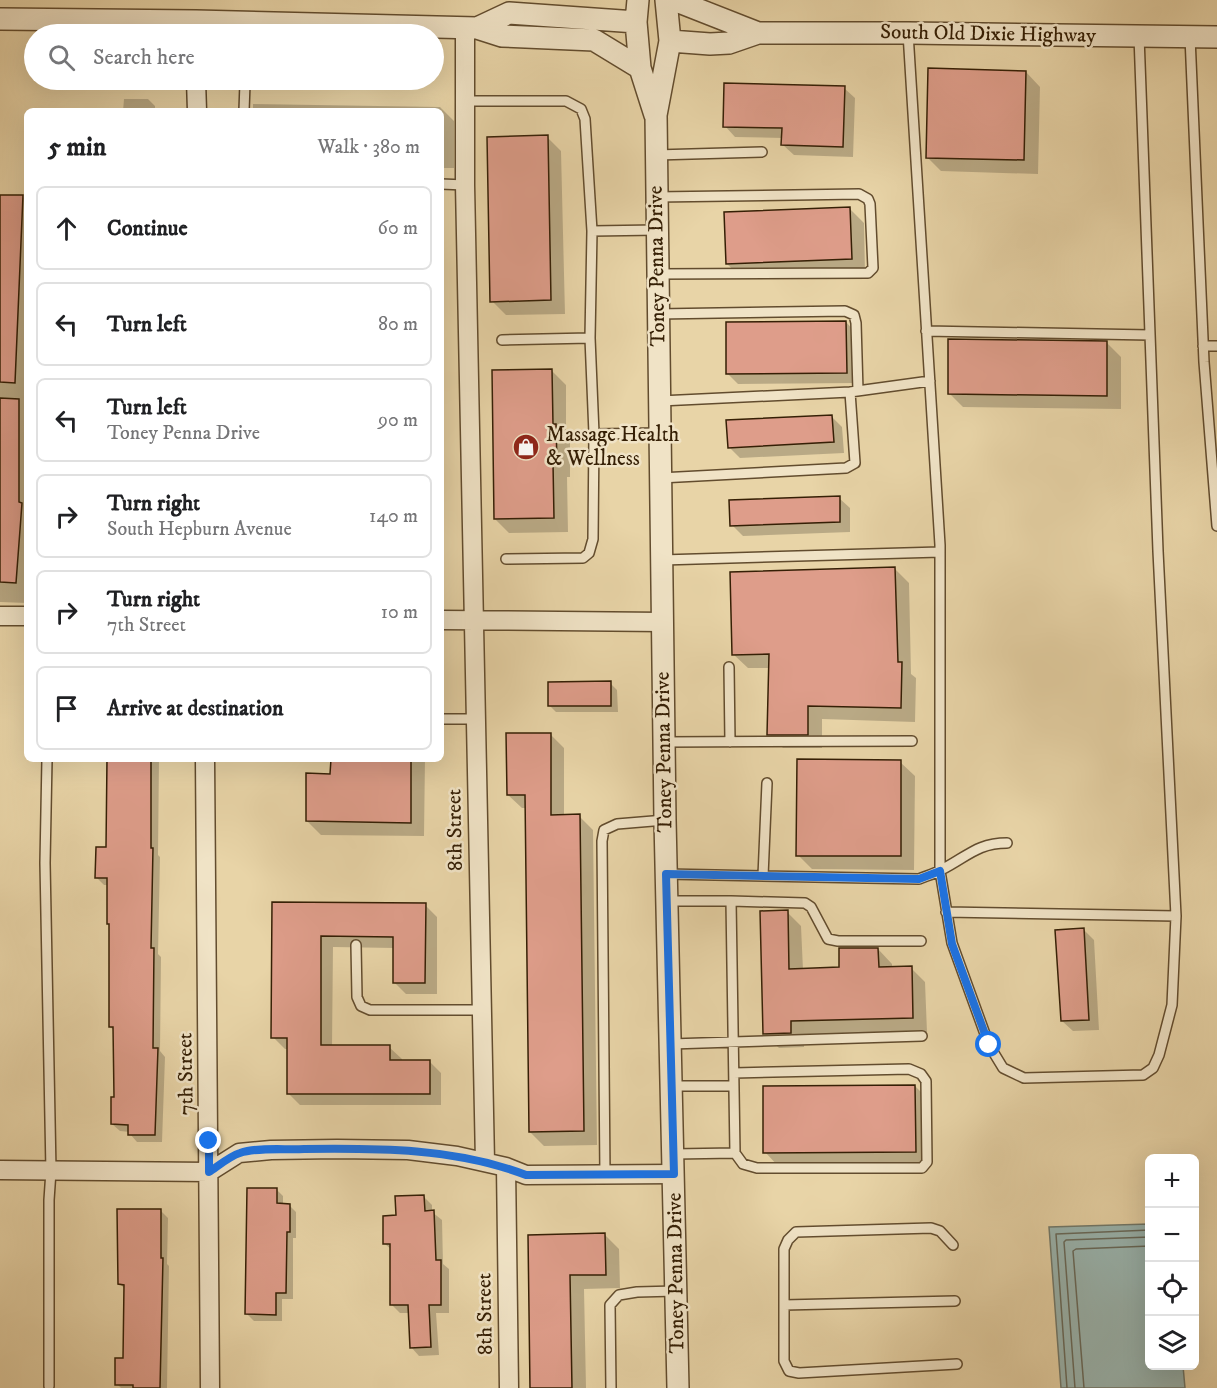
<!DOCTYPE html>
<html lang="en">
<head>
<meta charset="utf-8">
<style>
	:root { --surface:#fff; --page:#f2f2f2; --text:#202124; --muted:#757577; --line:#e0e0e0 }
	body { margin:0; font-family:"IM FELL DW Pica",serif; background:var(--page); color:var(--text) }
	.controls { position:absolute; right:18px; bottom:18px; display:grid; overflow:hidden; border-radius:9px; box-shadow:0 6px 24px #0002 }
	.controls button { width:54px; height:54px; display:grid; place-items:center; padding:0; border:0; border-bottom:2px solid var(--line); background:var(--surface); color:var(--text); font:30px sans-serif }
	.stop { position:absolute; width:18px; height:18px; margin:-14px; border:4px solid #1a73e8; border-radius:50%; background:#fff }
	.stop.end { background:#1a73e8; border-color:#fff; box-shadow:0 2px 6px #0008 }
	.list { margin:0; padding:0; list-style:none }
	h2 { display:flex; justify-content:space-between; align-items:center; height:78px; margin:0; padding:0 24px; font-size:26px }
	h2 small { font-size:20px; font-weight:400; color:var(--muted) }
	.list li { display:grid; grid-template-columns:39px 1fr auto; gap:18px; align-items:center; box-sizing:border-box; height:84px; margin:0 12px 12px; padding:0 12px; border:2px solid var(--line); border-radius:9px }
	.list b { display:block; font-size:22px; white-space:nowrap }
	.list p { margin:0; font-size:20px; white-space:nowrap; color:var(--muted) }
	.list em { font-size:20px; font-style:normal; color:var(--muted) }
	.icon { flex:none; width:33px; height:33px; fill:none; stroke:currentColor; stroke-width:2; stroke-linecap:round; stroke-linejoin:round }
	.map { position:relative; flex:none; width:1217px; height:1388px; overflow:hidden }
	.search { position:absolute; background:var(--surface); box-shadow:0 6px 24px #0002; left:24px; top:24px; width:420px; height:66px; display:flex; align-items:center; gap:15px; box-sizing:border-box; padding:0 21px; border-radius:33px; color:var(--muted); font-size:22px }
	.panel { position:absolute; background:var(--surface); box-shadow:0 6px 24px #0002; left:24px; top:108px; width:420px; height:654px; border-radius:9px }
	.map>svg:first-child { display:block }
</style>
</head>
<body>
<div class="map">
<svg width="1217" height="1388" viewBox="0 0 1217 1388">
	<rect width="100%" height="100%" fill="#e8d4a7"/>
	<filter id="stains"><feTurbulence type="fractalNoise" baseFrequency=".00333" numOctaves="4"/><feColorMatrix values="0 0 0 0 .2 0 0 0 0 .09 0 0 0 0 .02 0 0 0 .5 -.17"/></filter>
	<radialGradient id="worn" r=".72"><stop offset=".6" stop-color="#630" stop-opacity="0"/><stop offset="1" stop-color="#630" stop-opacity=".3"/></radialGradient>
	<path fill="#9ab6b1" stroke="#727a6c" stroke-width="1.5" d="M1149 1224 1150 1366H1183L1185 1388H1061L1049 1227Z"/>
	<path fill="#0003" d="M1026 72 1040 87 1038 174 941 171 927 157Z
		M844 88 855 98 853 157 794 155 783 145V138L735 137 725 126Z
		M124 99H148L155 106V111H123Z
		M253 104 440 107 454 121V168H441V111H253Z
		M547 137 561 151 565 314 506 315 492 301Z
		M0 197H23L27 201V603L0 602Z
		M849 208 864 223 865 273 742 278 727 264Z
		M846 322 856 333 857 383 738 384 728 374Z
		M1107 343 1121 357V409L963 407 949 393Z
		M551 370 566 385V436L570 439V477H567L568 532 509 533 495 519Z
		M832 417 842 427 844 453 740 458 729 447Z
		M839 498 850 508V532L743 536 732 525Z
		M895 569 909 583 911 674 916 678 915 722 822 719V748H783L769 734 770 668H748L733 654Z
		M610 683 617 690 618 712H556L549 705Z
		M550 734 564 748V816H579L593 830 597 1145 544 1146 530 1132 526 808H522L508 795Z
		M107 759H159L158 855 160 857 158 954 161 957 160 1051 165 1057 162 1142H137L130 1134V1132L120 1131 112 1124 115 1098V1031L110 1027 111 926 108 923 109 885H104L96 877 107 849Z
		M332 759H425L424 836 321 835 307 821 332 775Z
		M900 762 915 776 914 870 812 869 798 855Z
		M274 904 425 905 437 917V994H406L394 982V948L333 947 332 1047H389L402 1059V1061H429L441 1073V1105H300L288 1093V1049H285L273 1037Z
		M787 912 801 926 803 970 841 969 878 949 892 964V968H911L925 982 927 1032 804 1035V1047L779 1048 765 1034Z
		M1084 930 1094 940 1099 1030 1073 1031 1062 1021Z
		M915 1086 929 1100V1165L779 1167 765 1152Z
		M276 1189 283 1196V1205H289L296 1212V1238H293V1299H282V1321H254L247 1314Z
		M424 1197 432 1205V1212L442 1220 443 1264 449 1269V1313H436L439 1355 419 1356 411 1347 410 1313H400L391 1304 392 1250 385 1244 397 1217Z
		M161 1211 168 1218 167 1264 169 1266 167 1388H121L117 1384 124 1360 126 1290 120 1284Z
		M605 1235 619 1249 620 1288 584 1289 586 1388H531L529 1236Z"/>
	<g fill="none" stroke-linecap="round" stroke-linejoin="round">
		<path stroke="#686a5b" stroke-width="1.5" d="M1067 1388 1056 1234 1150 1230
			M1075 1388 1064 1242 1066 1240 1150 1237
			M1084 1388 1073 1251 1076 1249 1150 1246"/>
	</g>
	<path fill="#de9d8a" stroke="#351f05" stroke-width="1.5" d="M928 68 1026 71 1024 160 926 158Z
		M724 83 845 86 843 147 781 145 782 128 723 127Z
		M548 135 551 300 490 302 487 137Z
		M0 195H23L15 383 0 382Z
		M850 207 852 259 726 264 724 212Z
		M846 321 847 373 726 374V322Z
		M948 339 1107 341V396L948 394Z
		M552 369 553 424H556L557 463H553L554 518 494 519 492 370Z
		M0 398 19 399V502L22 503 16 583 0 582Z
		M832 415 834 442 728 448 726 420Z
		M840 496V522L730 526 729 500Z
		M895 567 898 662H902L901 708 808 706V735H767L769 654 732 655 730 572Z
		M611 681V706H548V682Z
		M506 733H551V815L580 814 584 1131 529 1132 525 795H507Z
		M107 759H151V848H153L151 948H154L153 1048H158L155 1135H128V1125L111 1124V1097H114L113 1027H109V924H107V878H95L96 847H106Z
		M331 759H411V823L306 821V773L330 774Z
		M797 759 901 760V856H796Z
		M272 902 426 903 425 983H393V937L321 936V1045H390V1060H430V1094H287V1038H271Z
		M788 910 789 969 839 967V948H878L879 967 912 966 913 1018 791 1021V1033L763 1034 760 911Z
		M1084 928 1089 1020 1061 1021 1055 930Z
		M915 1085 916 1152 763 1153V1086Z
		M247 1188H277V1203L290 1204V1232H287L286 1293H276V1315L245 1314Z
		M424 1195 425 1211 434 1210 436 1260H441V1305H429L431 1347 410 1348 408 1305H390V1244H383V1216L396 1215 395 1196Z
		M117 1209H161V1258H163L160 1388H133V1385H115V1358H123L124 1285 118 1284Z
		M605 1233 606 1275H570L572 1388H530L528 1235Z"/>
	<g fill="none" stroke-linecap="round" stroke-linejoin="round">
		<defs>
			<path id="service" d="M908 33 940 545V871L952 943 989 1045 1003 1068 1024 1078 1143 1075 1153 1068 1159 1055 1172 1005 1176 916 1158 551 1139 36
				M1190 37 1204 362 1217 526
				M466 101H566L581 109 585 119 592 231 590 338 594 434 593 539 589 553 583 558 506 559
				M244 111 245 83 249 80
				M656 155 762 152
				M441 184 465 185
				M656 197 859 194 868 199 870 204 873 268 868 273 657 274
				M592 231 657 230
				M658 314 845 311 854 315 856 323 858 391
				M926 331 1150 335
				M502 340 590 338
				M1203 346H1217
				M660 401 850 392 930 381
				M594 434 659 433
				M660 478 846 468 855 463 850 392
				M662 560 940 552
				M729 667 730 742
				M441 719H475
				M664 742 912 741
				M47 759 45 863 51 1171 49 1200V1386
				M666 874 919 879C926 876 934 874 941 870 967 857 977 843 1007 843
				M763 876 767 783
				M667 901H731L735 1153 674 1154
				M731 901 805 903 811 907 828 939 838 941H921
				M946 912 1176 916
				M356 945 357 997 361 1006 370 1010H481
				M671 1044 922 1036
				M734 1073 909 1069 921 1074 926 1081 927 1162 922 1168H757L743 1164 735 1153
				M672 1086H734
				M605 1175 602 841 604 830 617 824 665 820
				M953 1245 940 1231 931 1228 796 1232 788 1240 784 1249V1361L789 1371 799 1373 957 1364
				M784 1305 955 1301
				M611 1388 610 1305 619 1295 637 1292 676 1291"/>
			<path id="minor" d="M465 28V185L485 1162
				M196 80 197 111
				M0 616H27
				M441 620 663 622
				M205 759 210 1388
				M506 1167 509 1388
				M0 1170 209 1172 239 1153 271 1150 337 1149 408 1150 457 1156 506 1167 526 1175 674 1174"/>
			<path id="tertiary" d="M638 0 636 22 640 68 655 115
				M666 0 670 41 656 115 665 820 678 1388
				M674 0 758 33
				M0 19 196 21 477 28 502 36 594 40 640 68
				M477 28 509 13 636 22
				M670 41 710 44 729 43 758 33H908L1217 37"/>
		</defs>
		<use href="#service" stroke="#624c2e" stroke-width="12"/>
		<use href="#minor" stroke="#624c2e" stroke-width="21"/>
		<use href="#tertiary" stroke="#624c2e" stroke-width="24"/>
		<use href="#service" stroke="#f0e3c6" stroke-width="9"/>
		<use href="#minor" stroke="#f0e3c6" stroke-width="18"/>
		<use href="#tertiary" stroke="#f0e3c6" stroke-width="21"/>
	</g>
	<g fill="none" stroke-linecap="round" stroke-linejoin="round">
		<path stroke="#1a73e8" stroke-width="8" d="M209 1141V1172C218 1166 230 1156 240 1153 258 1147 285 1150 304 1149 378 1148 456 1148 526 1175L674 1174 666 874 919 879 940 871 952 944 989 1045"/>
	</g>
	<defs>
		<symbol id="shop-disc" viewBox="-11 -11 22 22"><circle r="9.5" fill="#8f2418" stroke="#f0e3c6"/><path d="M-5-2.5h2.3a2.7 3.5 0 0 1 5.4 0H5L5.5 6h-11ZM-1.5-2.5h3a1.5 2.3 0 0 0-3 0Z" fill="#fff"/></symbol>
	</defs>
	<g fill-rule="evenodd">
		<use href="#shop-disc" x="511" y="432" width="30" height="30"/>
	</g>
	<g text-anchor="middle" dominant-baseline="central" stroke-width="5" stroke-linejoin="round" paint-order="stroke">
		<g font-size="21" fill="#351f05" stroke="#f0e3c6">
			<text transform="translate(988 34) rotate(1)">South Old Dixie Highway</text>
			<text transform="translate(657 266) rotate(-91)">Toney Penna Drive</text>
			<text transform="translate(664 752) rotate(-91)">Toney Penna Drive</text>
			<text transform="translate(455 830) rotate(-91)">8th Street</text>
			<text transform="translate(186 1074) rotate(-91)">7th Street</text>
			<text transform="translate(676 1273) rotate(-91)">Toney Penna Drive</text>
			<text transform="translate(485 1314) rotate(-91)">8th Street</text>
		</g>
		<g font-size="21" fill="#351f05" stroke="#f0e3c6" text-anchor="start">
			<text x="546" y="435">Massage Health<tspan x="546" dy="24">&amp; Wellness</tspan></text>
		</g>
	</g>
	<rect width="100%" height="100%" filter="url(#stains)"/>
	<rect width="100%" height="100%" fill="url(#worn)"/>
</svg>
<div class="controls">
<button>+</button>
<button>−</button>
<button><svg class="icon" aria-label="locate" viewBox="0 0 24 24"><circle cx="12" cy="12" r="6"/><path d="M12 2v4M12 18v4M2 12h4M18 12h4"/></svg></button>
<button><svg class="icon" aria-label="layers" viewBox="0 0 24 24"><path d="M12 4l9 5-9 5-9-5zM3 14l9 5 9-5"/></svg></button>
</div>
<div class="stop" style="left:989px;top:1045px"></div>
<div class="stop end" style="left:209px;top:1141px"></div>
<div class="search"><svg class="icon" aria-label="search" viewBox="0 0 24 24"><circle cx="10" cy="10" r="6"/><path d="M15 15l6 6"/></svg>Search here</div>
<section class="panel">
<h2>5 min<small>Walk · 380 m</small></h2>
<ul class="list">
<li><svg class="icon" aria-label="ahead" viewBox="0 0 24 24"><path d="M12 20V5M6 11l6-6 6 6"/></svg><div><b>Continue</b></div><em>60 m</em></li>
<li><svg class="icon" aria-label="left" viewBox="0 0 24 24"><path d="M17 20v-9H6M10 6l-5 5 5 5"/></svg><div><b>Turn left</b></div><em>80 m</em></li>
<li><svg class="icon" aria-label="left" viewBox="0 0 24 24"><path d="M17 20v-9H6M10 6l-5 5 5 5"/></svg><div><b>Turn left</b><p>Toney Penna Drive</p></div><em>90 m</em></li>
<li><svg class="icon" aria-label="right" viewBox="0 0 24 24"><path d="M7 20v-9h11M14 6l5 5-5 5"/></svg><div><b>Turn right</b><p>South Hepburn Avenue</p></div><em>140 m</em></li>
<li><svg class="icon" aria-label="right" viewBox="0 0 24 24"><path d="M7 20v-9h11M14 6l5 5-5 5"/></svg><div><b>Turn right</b><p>7th Street</p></div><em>10 m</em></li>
<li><svg class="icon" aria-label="arrive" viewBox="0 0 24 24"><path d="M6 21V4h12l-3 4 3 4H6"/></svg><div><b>Arrive at destination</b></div></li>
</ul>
</section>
</div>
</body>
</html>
